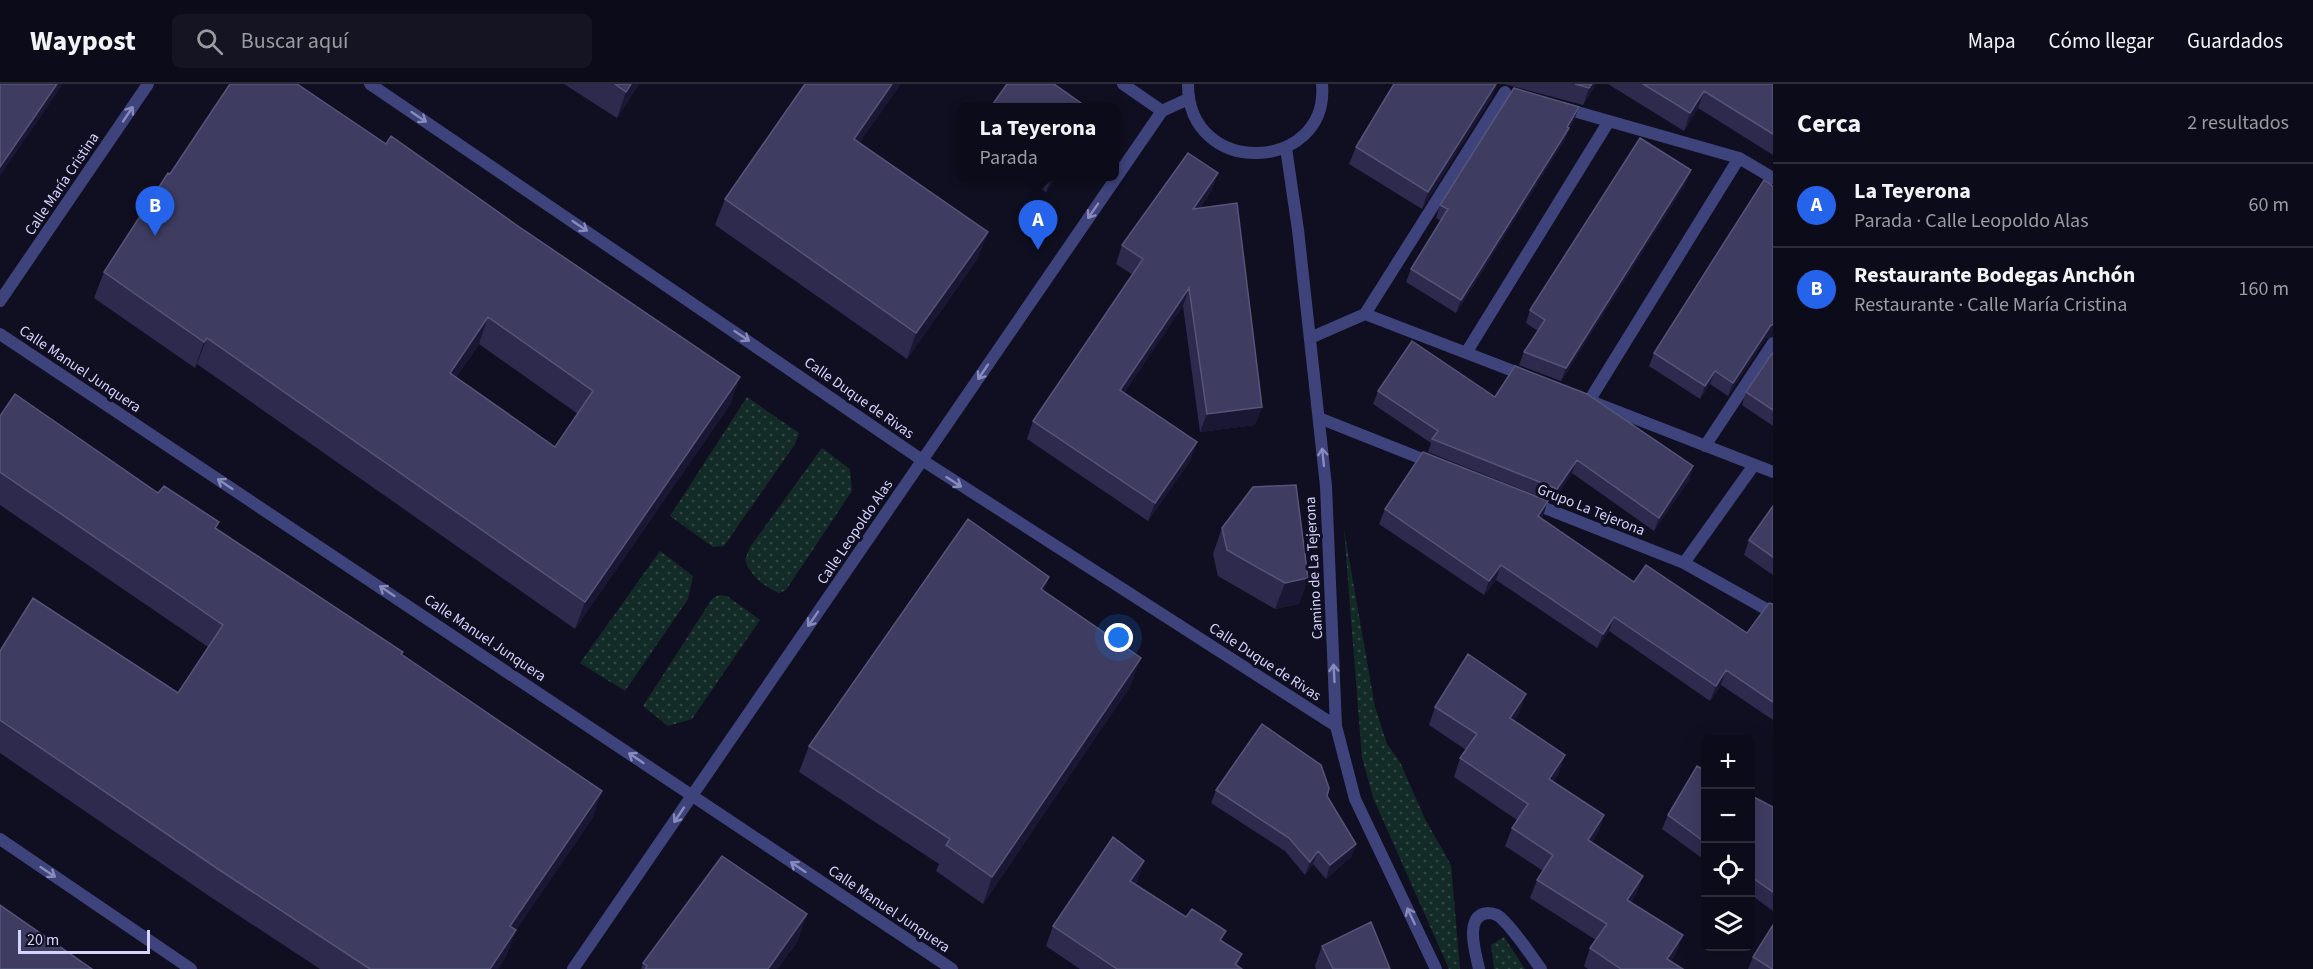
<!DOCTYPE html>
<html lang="es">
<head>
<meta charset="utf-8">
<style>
	:root { --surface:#0c0b19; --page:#151422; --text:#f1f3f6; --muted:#9a9ba2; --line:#2c2b38; --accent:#2563eb }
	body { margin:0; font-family:"Source Sans 3",sans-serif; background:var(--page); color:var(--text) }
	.controls { position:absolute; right:18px; bottom:18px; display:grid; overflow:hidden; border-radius:9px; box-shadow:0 6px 24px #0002 }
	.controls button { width:54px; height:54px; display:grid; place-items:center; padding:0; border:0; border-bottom:2px solid var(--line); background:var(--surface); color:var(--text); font:30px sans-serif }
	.scale { position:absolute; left:18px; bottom:15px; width:132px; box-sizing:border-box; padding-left:6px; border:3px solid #d3d3fb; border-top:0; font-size:16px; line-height:21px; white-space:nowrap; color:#d3d3fb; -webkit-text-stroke:4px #100f21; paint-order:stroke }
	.you { position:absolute; left:1119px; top:554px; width:21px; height:21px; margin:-15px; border:4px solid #fff; border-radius:50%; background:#1a73e8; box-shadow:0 0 0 9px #1a73e833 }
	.badge { display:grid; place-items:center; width:39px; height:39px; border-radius:50%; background:var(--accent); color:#fff; font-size:20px; font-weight:700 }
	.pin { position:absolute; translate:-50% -50px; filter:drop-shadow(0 2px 3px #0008) }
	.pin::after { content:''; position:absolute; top:32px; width:21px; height:18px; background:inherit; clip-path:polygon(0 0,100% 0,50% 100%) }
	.popup { position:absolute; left:957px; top:19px; width:162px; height:78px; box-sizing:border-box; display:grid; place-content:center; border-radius:9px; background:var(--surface); filter:drop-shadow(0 2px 4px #0005); font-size:20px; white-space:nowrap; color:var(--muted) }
	.popup b { font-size:22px; color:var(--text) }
	.popup::after { content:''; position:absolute; left:50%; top:100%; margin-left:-12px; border:12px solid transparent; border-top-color:var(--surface) }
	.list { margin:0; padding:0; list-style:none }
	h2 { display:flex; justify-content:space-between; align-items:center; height:78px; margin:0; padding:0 24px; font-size:26px }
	h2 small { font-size:20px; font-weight:400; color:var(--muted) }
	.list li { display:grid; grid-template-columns:39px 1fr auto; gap:18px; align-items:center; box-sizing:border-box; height:84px; padding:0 24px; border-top:2px solid var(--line) }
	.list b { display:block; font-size:22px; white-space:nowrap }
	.list p { margin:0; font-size:20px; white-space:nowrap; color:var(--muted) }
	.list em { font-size:20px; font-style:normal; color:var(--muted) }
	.icon { flex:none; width:33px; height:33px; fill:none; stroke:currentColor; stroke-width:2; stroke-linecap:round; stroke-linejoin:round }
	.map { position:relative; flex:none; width:1773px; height:885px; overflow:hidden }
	header { display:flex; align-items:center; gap:36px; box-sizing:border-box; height:84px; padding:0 30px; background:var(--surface); border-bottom:2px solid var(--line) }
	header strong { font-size:28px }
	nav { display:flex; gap:33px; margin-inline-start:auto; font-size:21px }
	.search { width:420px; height:54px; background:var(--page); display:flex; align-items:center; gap:15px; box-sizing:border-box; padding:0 21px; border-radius:9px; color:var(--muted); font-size:22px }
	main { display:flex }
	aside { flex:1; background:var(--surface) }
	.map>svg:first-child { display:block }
</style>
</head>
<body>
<header>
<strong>Waypost</strong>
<div class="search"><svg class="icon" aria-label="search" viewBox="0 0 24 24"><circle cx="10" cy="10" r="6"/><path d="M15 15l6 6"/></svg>Buscar aquí</div>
<nav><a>Mapa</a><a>Cómo llegar</a><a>Guardados</a></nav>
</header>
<main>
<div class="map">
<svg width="1773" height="885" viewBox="0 0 1773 885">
	<defs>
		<pattern id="grass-dots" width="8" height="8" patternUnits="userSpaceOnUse" patternTransform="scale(1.5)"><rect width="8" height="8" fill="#132b27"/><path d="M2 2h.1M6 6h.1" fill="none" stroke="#344947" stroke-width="1.8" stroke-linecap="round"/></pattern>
	</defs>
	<rect width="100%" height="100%" fill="#100f21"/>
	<path fill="url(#grass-dots)" d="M747 313 799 349 795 360 724 462 713 463 670 432Z
		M822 364 850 385 852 407 786 506 779 509C763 502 751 492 745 476L750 463Z
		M1344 446 1375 623 1387 660 1400 678 1425 735 1451 781 1460 885H1449L1374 716 1362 674Z
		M660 467 693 492 688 515 625 607 580 579Z
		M718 511 727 512 760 536 692 635 668 642 643 622 712 515Z
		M1504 853 1525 885H1494L1491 861Z"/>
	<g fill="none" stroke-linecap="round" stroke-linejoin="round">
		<path stroke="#3e437c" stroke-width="12" d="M370 0 922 376 1336 642
			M1123 0 1162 27
			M1188 0C1188 96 1330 88 1322 0
			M1563 24 1739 74 1773 94
			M1162 27 1188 15
			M1286 64 1298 146 1326 402 1336 642 1355 715 1436 885
			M0 217 148 0
			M1365 230 1526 292
			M0 250 952 885
			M1310 254 1365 230 1505 8
			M1466 269 1609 37
			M1589 317 1739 74
			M1593 318 1773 388
			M1319 334 1435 380
			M1705 362 1773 259
			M1532 419 1684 479 1773 529
			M1684 479 1754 381
			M0 755 191 885
			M573 885 1162 27
			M1479 885C1476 870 1463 831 1488 829 1494 829 1500 832 1504 837 1518 851 1529 869 1541 885"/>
	</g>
	<path fill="#2d2a4e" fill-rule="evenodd" d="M564 0H639L617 34Z
		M1504 0H1596L1583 21Z
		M1608 0H1773V71L1698 24 1684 47Z
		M1492 13 1422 125 1349 80 1356 63Z
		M1579 23 1574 36 1568 46 1564 57 1456 229 1406 198 1411 185 1441 137 1436 134 1440 121Z
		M860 59 978 174 907 275 715 141 725 115Z
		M386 60 515 140 731 319 575 545 197 280 195 284 94 214 104 188 170 90ZM479 260 578 330 555 363 456 293Z
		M1218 89 1211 107 1200 124 1262 323 1255 341 1200 348 1183 222 1124 309 1197 358 1190 377 1148 437 1027 355 1033 337 1133 191 1116 180 1122 161Z
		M1024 93H1056L1046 108Z
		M1686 99 1561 297 1519 281 1524 268 1538 247 1526 239 1530 226Z
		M1773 102V253L1766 254 1728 312 1710 300 1700 315 1649 282 1654 269Z
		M1773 268V342L1742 321 1746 308Z
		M1378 307 1495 313 1693 382 1689 396 1654 447 1572 389 1553 418 1428 368 1431 359 1373 320Z
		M0 332 158 409 216 445 403 568 402 571 593 733 516 846 506 872 498 885H320L209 812 0 669V567L178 609 208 563 0 421Z
		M1773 422V491L1744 471 1749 456Z
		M1385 425 1543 432 1541 435 1634 498 1747 549 1773 520V636L1721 601 1710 617 1609 547 1597 564 1496 496 1484 511 1379 440Z
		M1222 444 1308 494 1299 520 1275 525 1218 492 1213 470Z
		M1049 493 1044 507 1131 601 983 820 936 787 939 780 799 688 809 662Z
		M1435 623 1520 628 1514 637 1559 689 1553 698 1604 731 1598 749 1592 758 1643 792 1636 810 1631 818 1683 851 1676 869 1671 877 1683 885H1588L1584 882 1590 864 1596 856 1530 814 1537 796 1543 787 1505 762 1512 744 1517 736 1454 693 1460 674 1466 666 1429 641Z
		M1706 687V777L1662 745 1668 731Z
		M1216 706 1327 712 1356 760 1351 773 1326 795 1313 780 1305 791 1285 767 1211 719Z
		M1750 711 1773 723V827L1750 810Z
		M1144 777 1137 797 1135 800 1242 870 1237 882 1242 885H1080L1046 862 1053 842Z
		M798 857 777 885H641L643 879Z
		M1322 862 1390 885H1316L1315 882Z
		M1753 873 1773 885H1748Z"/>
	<path fill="#1a1734" d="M57 0H63L0 92V83Z
		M631 0H639L617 34 626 8Z
		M892 0H901L844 81 854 55Z
		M1496 0H1497L1492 13 1422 125 1428 108Z
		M1592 0H1596L1583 21 1589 4Z
		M1704 7 1698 24 1684 47 1690 29Z
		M1579 23 1574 36 1568 46 1564 57 1456 229 1461 216Z
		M1691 86 1686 99 1561 297 1566 284Z
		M1218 89 1211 107 1187 143 1193 125Z
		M1052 93H1056L1046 108 1051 95Z
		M988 148 978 174 907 275 916 249Z
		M1189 204 1183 222 1114 324 1120 306Z
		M488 233 479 260 440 315 450 289Z
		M1771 241H1773V253L1766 254 1728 312 1733 299Z
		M207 254 197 280 195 284 204 258Z
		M1715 287 1710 300 1700 315 1705 302Z
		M740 293 731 319 575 545 585 518Z
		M1262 323 1255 341 1200 348 1207 330Z
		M1197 358 1190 377 1148 437 1155 419Z
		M1577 376 1572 389 1553 418 1557 405Z
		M1693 382 1689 396 1654 447 1659 434Z
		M1548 417 1543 432 1533 447 1538 432Z
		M1501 481 1496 496 1484 511 1489 497Z
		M1049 493 1040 519 1041 505Z
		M1308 494 1299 520 1275 525 1285 499Z
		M1614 533 1609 547 1597 564 1603 550Z
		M1141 574 1131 601 983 820 992 793Z
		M1726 586 1721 601 1710 617 1716 602Z
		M1526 610 1520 628 1504 653 1510 634Z
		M1565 671 1559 689 1542 714 1549 695Z
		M602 707 593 733 501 869 510 842Z
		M1604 731 1598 749 1582 774 1588 756Z
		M1356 760 1351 773 1326 795 1330 781Z
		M1318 767 1313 780 1305 791 1310 778Z
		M1144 777 1137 797 1123 817 1130 797Z
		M1643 792 1636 810 1620 834 1627 816Z
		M807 830 798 857 777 885H768Z
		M516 846 506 872 498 885H490Z
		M1683 851 1676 869 1666 885 1667 875Z"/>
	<path fill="#3e3c61" stroke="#565479" stroke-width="1.5" fill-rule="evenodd" d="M0 0H57L0 83Z
		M230 0H297L386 60 391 52 515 140 740 293 585 518 207 254 204 258 104 188 168 89 170 90ZM488 233 593 307 555 363 450 289Z
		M615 0H631L626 8Z
		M805 0H892L854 55 988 148 916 249 725 115Z
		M1007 0H1054L1088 24H990Z
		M1394 0H1496L1428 108 1356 63Z
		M1575 0H1592L1589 4Z
		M1643 0H1773V50L1704 7 1690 29Z
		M1514 4 1579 23 1567 43 1569 44 1461 216 1411 185 1448 125 1440 121Z
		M1640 54 1691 86 1566 284 1524 268 1545 236 1530 226Z
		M1188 69 1218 89 1193 125 1237 119 1262 323 1207 330 1189 204 1120 306 1197 358 1155 419 1033 337 1143 175 1122 161Z
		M1764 96 1773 102V241H1771L1733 299 1715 287 1705 302 1654 269Z
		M1412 257 1495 313 1515 282 1587 310 1693 382 1659 434 1577 376 1557 405 1432 355 1438 347 1378 307Z
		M1773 268V326L1746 308Z
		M15 310 158 409 164 402 219 438 215 444 403 568 401 570 602 707 510 842 516 846 490 885H370L218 785 0 636V567L33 514 178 609 223 541 0 388V332Z
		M1423 368 1548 417 1538 432 1634 498 1646 481 1747 549 1769 519 1773 520V618L1726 586 1716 602 1614 533 1603 550 1501 481 1489 497 1385 425Z
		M1296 401 1308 494 1285 499 1227 466 1222 444 1253 403Z
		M1773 422V473L1749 456Z
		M968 435 1049 493 1041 505 1141 574 992 793 946 761 950 755 809 662Z
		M1468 570 1526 610 1510 634 1565 671 1549 695 1604 731 1588 756 1643 792 1627 816 1683 851 1667 875 1683 885H1621L1590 864 1607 840 1537 796 1553 771 1512 744 1528 720 1460 674 1477 650 1435 623Z
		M1262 640 1321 681 1329 704 1327 712 1356 760 1330 781 1318 767 1310 778 1289 754 1216 706Z
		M1697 682 1706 687V759L1668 731Z
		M1750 711 1773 723V808L1750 792Z
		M1113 753 1144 777 1130 797 1186 833 1192 825 1226 847 1220 856 1242 870 1235 880 1242 885H1117L1053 842Z
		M722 772 807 830 768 885H645L647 882 643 879Z
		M0 821 92 885H0Z
		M1371 838 1390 885H1333L1322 862Z
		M1773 841V885H1772L1753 873Z"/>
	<defs><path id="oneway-shaft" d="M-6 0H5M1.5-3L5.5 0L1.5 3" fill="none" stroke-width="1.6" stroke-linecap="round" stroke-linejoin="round" transform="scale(1.5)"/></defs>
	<g stroke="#888bbc">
		<use href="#oneway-shaft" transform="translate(128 30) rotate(-56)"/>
		<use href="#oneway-shaft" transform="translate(419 33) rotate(34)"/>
		<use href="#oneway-shaft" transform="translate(1093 127) rotate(125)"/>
		<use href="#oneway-shaft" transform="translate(580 142) rotate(34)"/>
		<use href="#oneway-shaft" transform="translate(742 252) rotate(34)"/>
		<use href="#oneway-shaft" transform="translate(983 288) rotate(124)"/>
		<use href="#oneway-shaft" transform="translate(1323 373) rotate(-96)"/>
		<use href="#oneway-shaft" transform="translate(954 398) rotate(33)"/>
		<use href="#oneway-shaft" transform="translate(225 400) rotate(-146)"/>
		<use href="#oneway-shaft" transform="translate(387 507) rotate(-146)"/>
		<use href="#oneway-shaft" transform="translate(813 535) rotate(125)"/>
		<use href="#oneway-shaft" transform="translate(1334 589) rotate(-93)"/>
		<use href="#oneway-shaft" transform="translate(636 674) rotate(-146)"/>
		<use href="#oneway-shaft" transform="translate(679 731) rotate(124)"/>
		<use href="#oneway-shaft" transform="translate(798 783) rotate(-146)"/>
		<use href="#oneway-shaft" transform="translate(48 788) rotate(34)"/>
		<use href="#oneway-shaft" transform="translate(1411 832) rotate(-115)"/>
	</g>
	<g text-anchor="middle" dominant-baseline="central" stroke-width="6" stroke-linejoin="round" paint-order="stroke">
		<g font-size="15" fill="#d3d3fb" stroke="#100f21">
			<text transform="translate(62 100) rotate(-56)">Calle María Cristina</text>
			<text transform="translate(80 285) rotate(34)">Calle Manuel Junquera</text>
			<text transform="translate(859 314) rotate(35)">Calle Duque de Rivas</text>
			<text transform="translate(1591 426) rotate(22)">Grupo La Tejerona</text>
			<text transform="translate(855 448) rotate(-56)">Calle Leopoldo Alas</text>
			<text transform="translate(1314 484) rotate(-93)">Camino de La Tejerona</text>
			<text transform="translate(485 554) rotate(34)">Calle Manuel Junquera</text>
			<text transform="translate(1265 578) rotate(33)">Calle Duque de Rivas</text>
			<text transform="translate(889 825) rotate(34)">Calle Manuel Junquera</text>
		</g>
	</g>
</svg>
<div class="controls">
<button>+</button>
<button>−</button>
<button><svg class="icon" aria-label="locate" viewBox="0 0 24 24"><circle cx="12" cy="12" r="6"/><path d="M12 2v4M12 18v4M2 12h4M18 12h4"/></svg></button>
<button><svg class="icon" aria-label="layers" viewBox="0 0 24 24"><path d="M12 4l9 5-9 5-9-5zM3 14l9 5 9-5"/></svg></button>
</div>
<div class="scale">20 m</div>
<div class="you"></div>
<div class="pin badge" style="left:1038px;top:166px">A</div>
<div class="popup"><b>La Teyerona</b>Parada</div>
<div class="pin badge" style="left:155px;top:152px">B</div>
</div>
<aside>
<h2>Cerca<small>2 resultados</small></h2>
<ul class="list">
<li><span class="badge">A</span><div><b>La Teyerona</b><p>Parada · Calle Leopoldo Alas</p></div><em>60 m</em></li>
<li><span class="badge">B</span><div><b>Restaurante Bodegas Anchón</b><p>Restaurante · Calle María Cristina</p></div><em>160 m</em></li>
</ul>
</aside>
</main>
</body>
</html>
